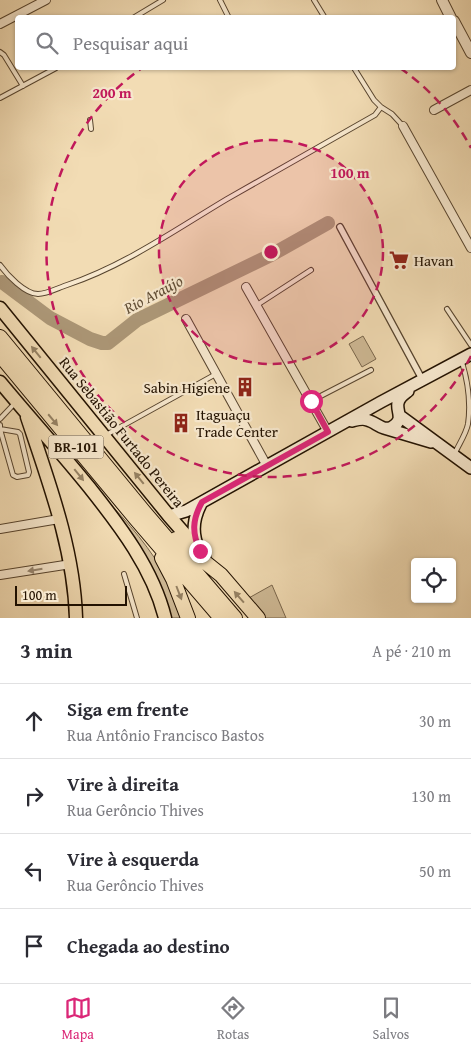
<!DOCTYPE html>
<html lang="pt">
<head>
<meta charset="utf-8">
<style>
	:root { --surface:#fff; --page:#f7f7f7; --text:#2b2b33; --muted:#7c7c81; --line:#e1e1e2; --accent:#db2777 }
	body { margin:0; font-family:"Gentium Book Plus",serif; background:var(--page); color:var(--text) }
	.controls { position:absolute; right:15px; bottom:15px; display:grid; overflow:hidden; border-radius:5px; box-shadow:0 1px 4px #0004 }
	.controls button { width:45px; height:45px; display:grid; place-items:center; padding:0; border:0; border-bottom:1px solid var(--line); background:var(--surface); color:var(--text); font:25px sans-serif }
	.scale { position:absolute; left:15px; bottom:12px; width:112px; box-sizing:border-box; padding-left:5px; border:2px solid #231201; border-top:0; font-size:14px; line-height:18px; white-space:nowrap; color:#231201; -webkit-text-stroke:4px #f7e8ce; paint-order:stroke }
	.stop { position:absolute; width:15px; height:15px; margin:-11px; border:4px solid #db2777; border-radius:50%; background:#fff }
	.stop.end { background:#db2777; border-color:#fff; box-shadow:0 1px 5px #0008 }
	.list { margin:0; padding:0; list-style:none }
	h2 { display:flex; justify-content:space-between; align-items:center; height:65px; margin:0; padding:0 20px; font-size:21px }
	h2 small { font-size:16px; font-weight:400; color:var(--muted) }
	.list li { display:grid; grid-template-columns:32px 1fr auto; gap:15px; align-items:center; box-sizing:border-box; height:75px; padding:0 20px; border-top:1px solid var(--line) }
	.list b { display:block; font-size:19px; white-space:nowrap }
	.list p { margin:0; font-size:16px; white-space:nowrap; color:var(--muted) }
	.list em { font-size:16px; font-style:normal; color:var(--muted) }
	.icon { flex:none; width:28px; height:28px; fill:none; stroke:currentColor; stroke-width:2; stroke-linecap:round; stroke-linejoin:round }
	.map { position:relative; flex:none; width:471px; height:618px; overflow:hidden }
	.search { position:absolute; background:var(--surface); box-shadow:0 1px 4px #0004; left:15px; right:15px; top:15px; height:55px; display:flex; align-items:center; gap:12px; box-sizing:border-box; padding:0 18px; border-radius:5px; color:var(--muted); font-size:19px }
	.sheet { height:365px; background:var(--surface) }
	nav { display:flex; justify-content:space-around; align-items:center; box-sizing:border-box; height:70px; border-top:1px solid var(--line); background:var(--surface); font-size:14px; color:var(--muted) }
	nav a { display:grid; justify-items:center; gap:2px }
	nav .on { color:var(--accent) }
	.map>svg:first-child { display:block }
</style>
</head>
<body>
<div class="map">
<svg width="471" height="618" viewBox="0 0 471 618">
	<rect width="100%" height="100%" fill="#f2dcb4"/>
	<filter id="stains"><feTurbulence type="fractalNoise" baseFrequency=".004" numOctaves="4"/><feColorMatrix values="0 0 0 0 .2 0 0 0 0 .09 0 0 0 0 .02 0 0 0 .5 -.17"/></filter>
	<radialGradient id="worn" r=".72"><stop offset=".6" stop-color="#630" stop-opacity="0"/><stop offset="1" stop-color="#630" stop-opacity=".3"/></radialGradient>
	<path fill="#cfba96" stroke="#79664c" d="M363 336 376 359 362 367 349 344Z
		M104 497C128 523 152 549 168 581 173 593 177 606 181 618H170Z
		M272 585 286 618H264L247 599Z"/>
	<g fill="none" stroke-linecap="round" stroke-linejoin="round">
		<path stroke="#ac9777" stroke-width="14" d="M2 282 50 318 90 339 102 343H108L137 320 271 255 328 223"/>
		<defs>
			<path id="service" d="M220 0 229 18
				M314 0 325 18
				M133 18 163 0
				M0 52 4 55 23 86
				M0 98 56 68
				M381 107 392 114 403 126
				M90 120 91 129
				M0 265C7 275 25 294 38 294 47 294 58 288 67 285 124 266 175 230 227 199 276 171 326 143 375 115L381 107 374 100 354 68
				M257 305 311 270
				M447 309 471 345
				M311 401 371 370
				M0 419 15 403
				M0 425V429L13 475 17 477 28 475 29 472 20 434 18 432 0 429
				M106 435 216 374
				M455 453C459 444 466 434 468 424 471 403 468 382 462 362
				M124 574 137 618"/>
			<path id="pedestrian" d="M340 227 422 379"/>
			<path id="minor" d="M0 24 46 0
				M434 110 471 90
				M403 126 471 248
				M246 287 328 432
				M186 319 267 466
				M0 529 59 519
				M0 575 71 564"/>
			<path id="tertiary" d="M442 0 451 18
				M454 21 471 53"/>
			<path id="secondary" d="M400 416 471 468
				M352 421C356 420 363 418 367 420 376 422 383 432 392 427 405 420 396 411 398 403 399 397 404 394 408 391
				M384 428 431 442
				M169 516 186 511 381 402 471 354
				M199 549C191 533 193 518 202 502"/>
			<path id="primary" d="M0 308 169 516 204 556
				M0 382C29 417 60 451 89 487 120 526 153 569 165 618
				M27 417C49 483 74 549 76 618"/>
			<path id="motorway" d="M0 337 145 513 235 618
				M0 355 136 519 221 618
				M176 539 221 575 258 618
				M162 558 173 579 188 618"/>
		</defs>
		<use href="#service" stroke="#57442e" stroke-width="6"/>
		<use href="#pedestrian" stroke="#57442e" stroke-width="8"/>
		<use href="#minor" stroke="#57442e" stroke-width="10"/>
		<use href="#tertiary" stroke="#57442e" stroke-width="12"/>
		<use href="#secondary" stroke="#231201" stroke-width="14"/>
		<use href="#primary" stroke="#231201" stroke-width="15"/>
		<use href="#motorway" stroke="#231201" stroke-width="16"/>
		<use href="#service" stroke="#f7e8ce" stroke-width="4"/>
		<use href="#pedestrian" stroke="#f7e8ce" stroke-width="5.5"/>
		<use href="#minor" stroke="#f7e8ce" stroke-width="8"/>
		<use href="#tertiary" stroke="#f7e8ce" stroke-width="10"/>
		<use href="#secondary" stroke="#f7e8ce" stroke-width="11"/>
		<use href="#primary" stroke="#f2dcb4" stroke-width="12"/>
		<use href="#motorway" stroke="#f2dcb4" stroke-width="14"/>
	</g>
	<defs><path id="oneway-solid" d="M-6-.8H1V-3.2L6.5 0L1 3.2V.8H-6Z" transform="scale(1.25)"/></defs>
	<g fill="#958163">
		<use href="#oneway-solid" transform="translate(36 352) rotate(-129)"/>
		<use href="#oneway-solid" transform="translate(53 420) rotate(50)"/>
		<use href="#oneway-solid" transform="translate(79 475) rotate(51)"/>
		<use href="#oneway-solid" transform="translate(139 478) rotate(-129)"/>
		<use href="#oneway-solid" transform="translate(179 593) rotate(69)"/>
		<use href="#oneway-solid" transform="translate(239 597) rotate(-131)"/>
	</g>
	<use fill="#988872" href="#oneway-solid" transform="translate(35 570) rotate(171)"/>
	<g fill="none" stroke-linecap="round" stroke-linejoin="round">
		<path stroke="#db2777" stroke-width="6" d="M200 551C192 533 192 520 202 502L328 432 311 401"/>
	</g>
	<circle cx="271" cy="252" r="112" fill="#c2185b" fill-opacity=".12"/>
	<g fill="none" stroke="#c2185b" stroke-width="2.5" stroke-dasharray="9 6">
		<circle cx="271" cy="252" r="112"/>
		<path d="M471 356A225 225 0 1 1 142 68M400 68A225 225 0 0 1 471 148"/>
	</g>
	<defs>
		<symbol id="supermarket-bare" viewBox="-9 -9 18 18"><path d="M-6-5.5h2.5l.6 2H6L4.5 2H-2.5L-4.4-4H-6ZM-1.5 3.2a1.3 1.3 0 1 0 .1 0ZM3 3.2a1.3 1.3 0 1 0 .1 0Z" fill="#8f2418" stroke="#f7e8ce" stroke-width="2.5" paint-order="stroke"/></symbol>
		<symbol id="building-bare" viewBox="-9 -9 18 18"><path d="M-4-6H4V6H1V3H-1V6H-4ZM-2.5-4.3h1.7v1.8h-1.7ZM.8-4.3h1.7v1.8H.8ZM-2.5-1h1.7V.8h-1.7ZM.8-1h1.7V.8H.8Z" fill="#8f2418" stroke="#f7e8ce" stroke-width="2.5" paint-order="stroke"/></symbol>
	</defs>
	<g fill-rule="evenodd">
		<use href="#supermarket-bare" x="385" y="246" width="28" height="28"/>
		<use href="#building-bare" x="231" y="373" width="28" height="28"/>
		<use href="#building-bare" x="167" y="409" width="28" height="28"/>
	</g>
	<g text-anchor="middle" dominant-baseline="central" stroke-width="4.5" stroke-linejoin="round" paint-order="stroke">
		<rect fill="#f7e8ce" stroke="#63523e" stroke-width="1" x="48.5" y="435.5" width="55" height="23" rx="4"/>
		<g font-size="14" font-weight="bold" fill="#231201">
			<text x="76" y="447">BR-101</text>
		</g>
		<g font-size="15" fill="#231201" stroke="#f7e8ce" text-anchor="start">
			<text x="414" y="260">Havan</text>
			<text x="230" y="387" text-anchor="end">Sabin Higiene</text>
			<text x="196" y="414">Itaguaçu<tspan x="196" dy="17">Trade Center</tspan></text>
		</g>
		<g font-size="15" fill="#231201" stroke="#f7e8ce">
			<text transform="translate(122 432) rotate(51)">Rua Sebastião Furtado Pereira</text>
		</g>
		<g font-size="16" font-style="italic" fill="#614e36" stroke="#f7e8ce">
			<text transform="translate(153 294) rotate(-28)">Rio Araújo</text>
		</g>
	</g>
	<circle cx="271" cy="252" r="8" fill="#c2185b" stroke="#f7e8ce" stroke-width="2.5"/>
	<g font-size="15" text-anchor="middle" font-weight="bold" fill="#c2185b" stroke="#f7e8ce" stroke-width="4.5" stroke-linejoin="round" paint-order="stroke">
		<text x="112" y="98">200 m</text>
		<text x="350" y="178">100 m</text>
	</g>
	<rect width="100%" height="100%" filter="url(#stains)"/>
	<rect width="100%" height="100%" fill="url(#worn)"/>
</svg>
<div class="controls">
<button><svg class="icon" aria-label="locate" viewBox="0 0 24 24"><circle cx="12" cy="12" r="6"/><path d="M12 2v4M12 18v4M2 12h4M18 12h4"/></svg></button>
</div>
<div class="scale">100 m</div>
<div class="stop" style="left:311px;top:401px"></div>
<div class="stop end" style="left:200px;top:551px"></div>
<div class="search"><svg class="icon" aria-label="search" viewBox="0 0 24 24"><circle cx="10" cy="10" r="6"/><path d="M15 15l6 6"/></svg>Pesquisar aqui</div>
</div>
<section class="sheet">
<h2>3 min<small>A pé · 210 m</small></h2>
<ul class="list">
<li><svg class="icon" aria-label="ahead" viewBox="0 0 24 24"><path d="M12 20V5M6 11l6-6 6 6"/></svg><div><b>Siga em frente</b><p>Rua Antônio Francisco Bastos</p></div><em>30 m</em></li>
<li><svg class="icon" aria-label="right" viewBox="0 0 24 24"><path d="M7 20v-9h11M14 6l5 5-5 5"/></svg><div><b>Vire à direita</b><p>Rua Gerôncio Thives</p></div><em>130 m</em></li>
<li><svg class="icon" aria-label="left" viewBox="0 0 24 24"><path d="M17 20v-9H6M10 6l-5 5 5 5"/></svg><div><b>Vire à esquerda</b><p>Rua Gerôncio Thives</p></div><em>50 m</em></li>
<li><svg class="icon" aria-label="arrive" viewBox="0 0 24 24"><path d="M6 21V4h12l-3 4 3 4H6"/></svg><div><b>Chegada ao destino</b></div></li>
</ul>
</section>
<nav>
<a class="on"><svg class="icon" aria-label="map" viewBox="0 0 24 24"><path d="M3 6l6-2 6 2 6-2v14l-6 2-6-2-6 2zM9 4v14M15 6v14"/></svg>Mapa</a>
<a><svg class="icon" aria-label="directions" viewBox="0 0 24 24"><path d="M12 3l9 9-9 9-9-9zM9 14v-3h6M13 9l2 2-2 2"/></svg>Rotas</a>
<a><svg class="icon" aria-label="saved" viewBox="0 0 24 24"><path d="M7 4h10v16l-5-4-5 4z"/></svg>Salvos</a>
</nav>
</body>
</html>
